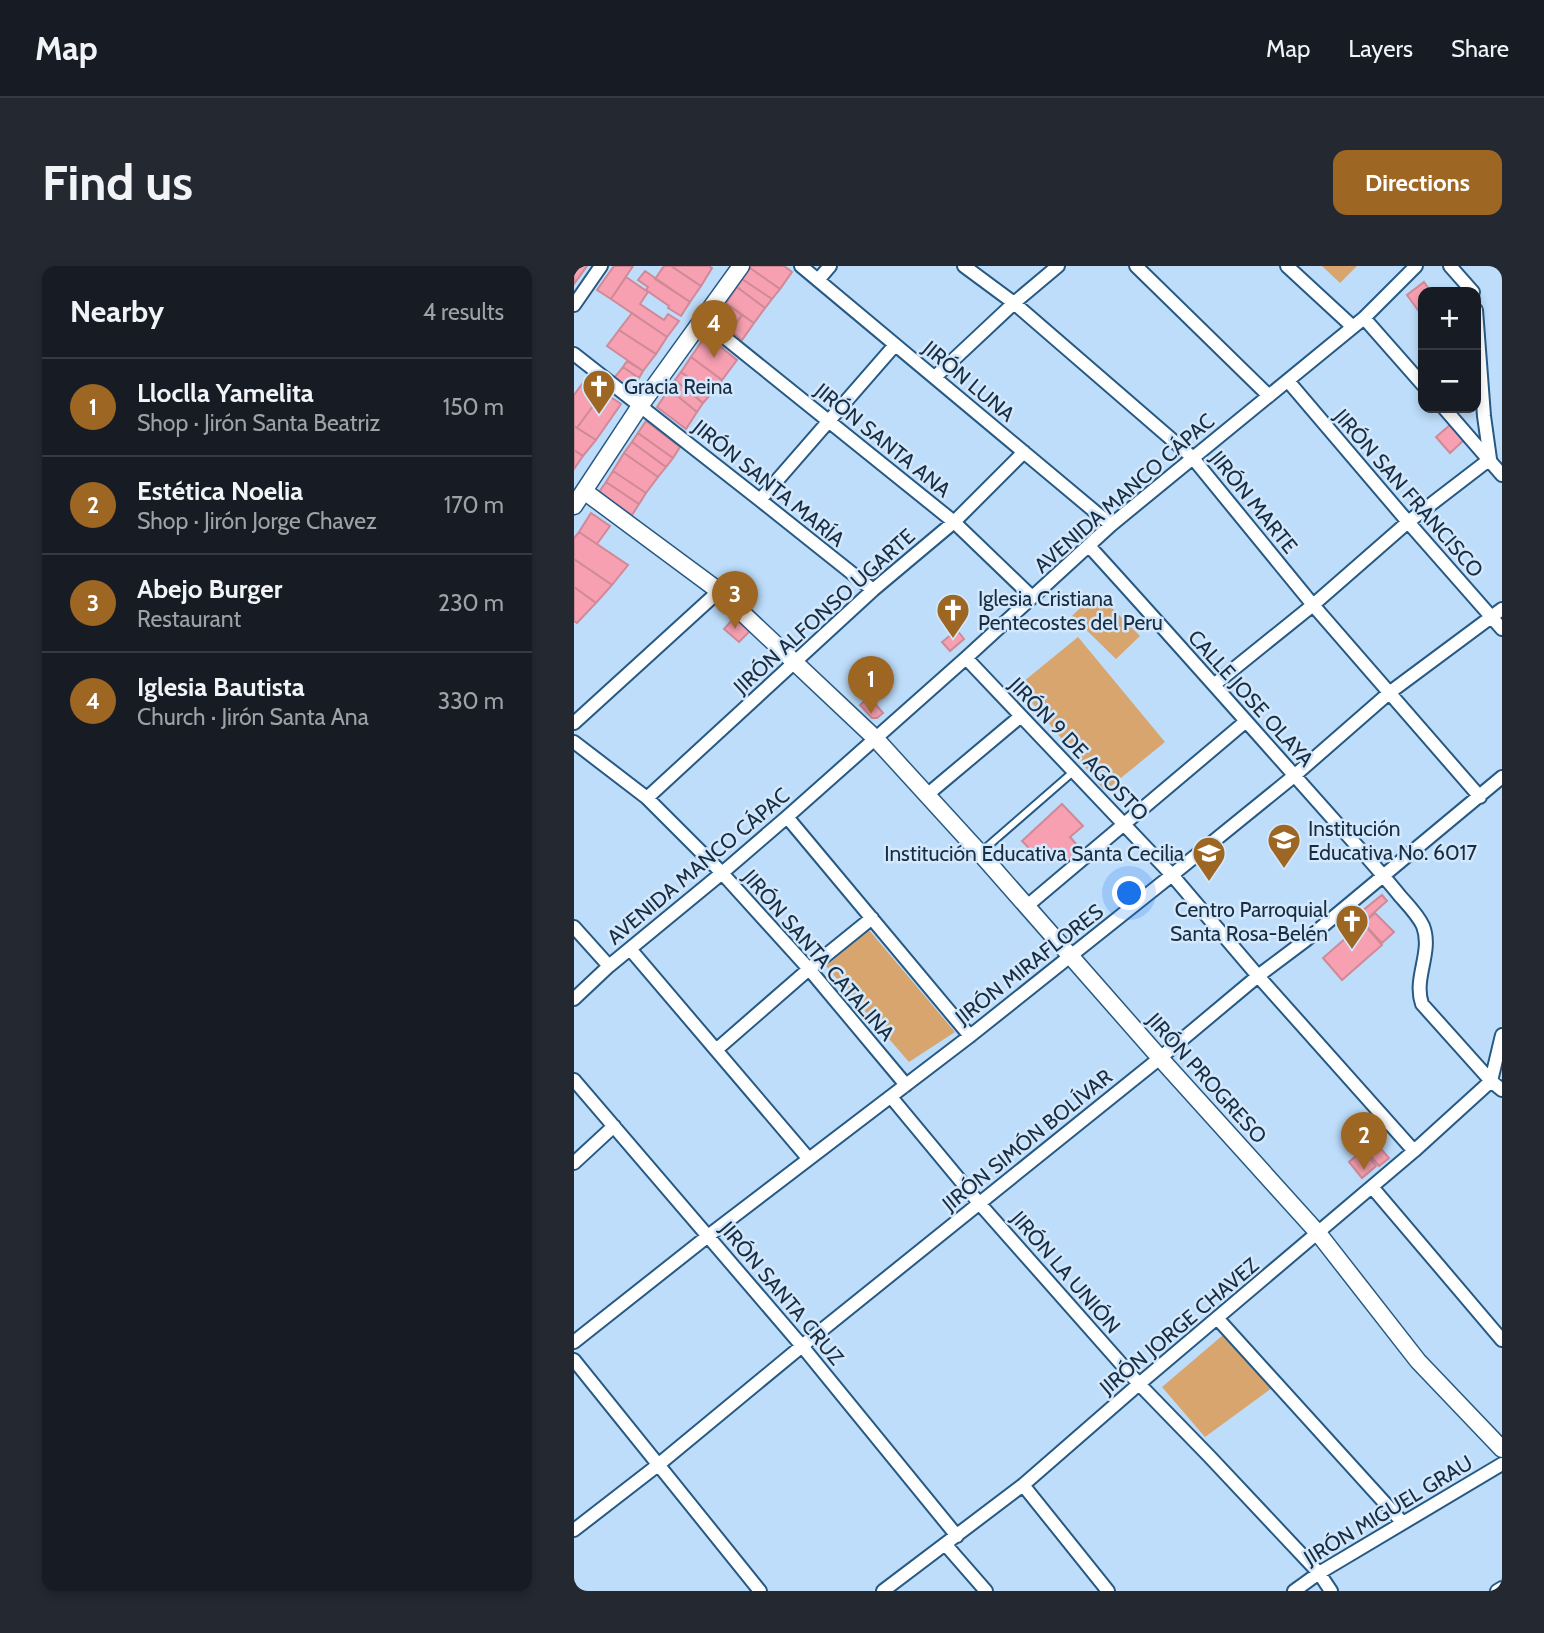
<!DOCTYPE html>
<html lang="en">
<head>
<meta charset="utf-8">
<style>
	:root { --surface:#171b24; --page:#242831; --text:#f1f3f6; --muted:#9ea1a6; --line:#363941; --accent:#9d6622 }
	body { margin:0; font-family:Cabin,sans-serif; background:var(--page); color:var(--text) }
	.controls { position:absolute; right:21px; top:21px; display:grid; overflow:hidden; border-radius:14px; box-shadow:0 4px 10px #0003 }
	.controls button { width:63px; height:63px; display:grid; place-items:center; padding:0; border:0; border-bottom:2px solid var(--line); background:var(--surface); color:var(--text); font:35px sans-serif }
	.you { position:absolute; left:556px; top:628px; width:24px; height:24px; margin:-18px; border:5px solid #fff; border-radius:50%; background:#1a73e8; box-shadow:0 0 0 10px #1a73e833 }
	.badge { display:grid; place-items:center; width:46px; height:46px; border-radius:50%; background:var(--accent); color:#fff; font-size:23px; font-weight:700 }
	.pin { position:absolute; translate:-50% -58px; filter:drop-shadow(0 2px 4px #0008) }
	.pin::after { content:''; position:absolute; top:37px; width:24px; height:21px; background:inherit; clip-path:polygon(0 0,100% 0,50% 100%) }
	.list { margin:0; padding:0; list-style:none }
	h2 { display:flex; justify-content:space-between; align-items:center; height:91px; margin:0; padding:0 28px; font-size:30px }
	h2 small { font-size:23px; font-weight:400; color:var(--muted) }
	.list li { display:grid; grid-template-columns:46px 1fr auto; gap:21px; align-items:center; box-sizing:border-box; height:98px; padding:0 28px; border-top:2px solid var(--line) }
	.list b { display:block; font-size:26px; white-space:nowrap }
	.list p { margin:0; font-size:23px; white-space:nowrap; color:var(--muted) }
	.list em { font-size:23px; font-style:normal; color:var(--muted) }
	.map { position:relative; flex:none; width:928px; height:1325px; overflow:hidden; border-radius:14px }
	header { display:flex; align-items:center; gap:42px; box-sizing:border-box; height:98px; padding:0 35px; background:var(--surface); border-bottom:2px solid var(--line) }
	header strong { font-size:33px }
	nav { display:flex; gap:38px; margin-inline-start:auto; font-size:24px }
	.intro { display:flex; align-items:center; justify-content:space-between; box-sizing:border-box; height:168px; padding:0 42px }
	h1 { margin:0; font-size:49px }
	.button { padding:18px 32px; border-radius:14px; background:var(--accent); color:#fff; font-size:24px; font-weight:700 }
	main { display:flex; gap:42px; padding:0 42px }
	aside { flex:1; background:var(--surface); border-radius:14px; box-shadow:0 4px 10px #0003 }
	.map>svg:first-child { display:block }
</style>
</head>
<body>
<header>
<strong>Map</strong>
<nav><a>Map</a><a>Layers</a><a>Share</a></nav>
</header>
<div class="intro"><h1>Find us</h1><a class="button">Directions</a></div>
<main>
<aside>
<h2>Nearby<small>4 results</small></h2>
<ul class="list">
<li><span class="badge">1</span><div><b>Lloclla Yamelita</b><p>Shop · Jirón Santa Beatriz</p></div><em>150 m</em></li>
<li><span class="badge">2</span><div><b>Estética Noelia</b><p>Shop · Jirón Jorge Chavez</p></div><em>170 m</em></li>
<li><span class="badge">3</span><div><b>Abejo Burger</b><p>Restaurant</p></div><em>230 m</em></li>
<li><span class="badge">4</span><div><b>Iglesia Bautista</b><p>Church · Jirón Santa Ana</p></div><em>330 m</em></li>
</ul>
</aside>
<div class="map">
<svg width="928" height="1325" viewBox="0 0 928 1325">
	<rect width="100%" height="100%" fill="#bdddfa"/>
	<path fill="#d9a56e" d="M748 0H783L766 17Z
		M522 326 566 370 542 393 498 350Z
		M504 371 591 476 531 525 444 420Z
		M295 664 381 766 335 796 252 700Z
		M649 1069 698 1122 631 1171 588 1121Z"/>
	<path fill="#f6a0b1" stroke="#d08997" stroke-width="2" d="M0 0H13L0 18Z
		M40 0H59L37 33 23 24Z
		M90 0H97L127 20 116 36 81 13Z
		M97 0H135L138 2 127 20Z
		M177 0H210L218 6 206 23 176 2Z
		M176 2 206 23 198 33 168 13Z
		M71 5 116 36 107 50 94 42 95 40 72 24 74 21 64 14Z
		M52 11 74 26 66 38 90 54 94 48 105 55 93 71 37 33Z
		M168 13 198 33 191 42 163 21Z
		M850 16 857 26H849V51L833 29Z
		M163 21 191 42 180 57 152 37Z
		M152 37 168 49 157 65 141 52Z
		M58 47 93 71 82 88 45 64Z
		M168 49 180 57 168 74 157 65Z
		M45 64 82 88 69 105 33 80Z
		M132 69 163 94 148 114 117 91Z
		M117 91 148 114 137 128 107 106Z
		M53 95 69 105 65 112 49 101Z
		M49 101 65 112 58 121H51L40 112Z
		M107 106 137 128 129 137 101 114Z
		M11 114 29 126 3 162 0 160V129Z
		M101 114 129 137 123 146 95 123Z
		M95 123 123 146 112 163 83 141Z
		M29 126 47 138 22 174 3 162Z
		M72 155 106 181 99 192 64 167Z
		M876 159 890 174 876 187 862 171Z
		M0 160 22 174 9 190 0 184Z
		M64 167 99 192 92 201 58 176Z
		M58 176 92 201 84 211 50 187Z
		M0 184 9 190 0 203Z
		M50 187 84 211 72 227 39 205Z
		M39 205 72 227 65 238 32 216Z
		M32 216 65 238 58 249 25 226Z
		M17 247 36 260 23 278 5 266Z
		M5 266 54 299 38 319 0 293V272Z
		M0 293 38 319 22 337 0 321Z
		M0 321 22 337 3 357 0 355Z
		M161 351 176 365 165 376 150 363Z
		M383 364 390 373 376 385 368 376Z
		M295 431 309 447 303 452H298L286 439Z
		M488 538 509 560 496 571 510 587 497 598 482 582 468 595 448 575Z
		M808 629 813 635 794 652 793 650 788 654 783 649Z
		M801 647 820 666 808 677 791 659 794 657 792 655Z
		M789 657 808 679 768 714 749 692Z
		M789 862 815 892 805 900 780 870Z
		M789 884 802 900 788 912 775 896Z"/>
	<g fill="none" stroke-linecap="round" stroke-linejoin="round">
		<defs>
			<path id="lane" d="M407 586 499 506"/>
			<path id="street" d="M227 0 537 259
				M390 0 440 37 618 191 739 339 906 531
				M562 0 695 130
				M713 0 779 61
				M876 0 899 26
				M244 14 256 0
				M0 39 27 0
				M790 52 849 119
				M129 54 380 256 458 331
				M0 88 186 234 299 324
				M361 111 440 37 484 0
				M714 115 834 256 928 363
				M870 142 928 209
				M186 234 321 79
				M515 280C598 371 679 463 760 554 782 579 805 604 826 630 834 639 844 649 849 660 859 686 839 712 848 738L917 815 928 824
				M392 392 598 609 684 710 840 885
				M641 418 739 339 834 256 916 193 910 150 902 44
				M0 457 145 325
				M0 476 73 532 148 607 235 703 332 819
				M354 528 447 450
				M73 532 299 324 380 256 450 186
				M213 551 396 770
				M453 640 671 456
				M0 661 35 700
				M56 683 234 892
				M0 733 35 700 148 607 213 551 392 392 537 259 790 52 842 0
				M142 784 235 703 298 652
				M0 814 228 1080 383 1270
				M917 815 928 769
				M317 831 405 937 565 1118 635 1190 745 1307 757 1325
				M0 897 40 860
				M798 921 928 1074
				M643 1052 829 1257
				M0 1076 134 970 396 770 598 609 720 510 815 427 928 343
				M0 1094 186 1325
				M449 1219 534 1325
				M0 1264 84 1199 228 1080 586 792 684 710 732 674 928 511
				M371 1278 412 1325
				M309 1325 449 1219 565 1118 840 885 917 815
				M720 1325 745 1307 928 1198
				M923 1325 928 1322"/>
			<path id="secondary" d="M10 225 145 325 301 472 406 587 586 792 744 967 844 1095 928 1183
				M0 240 66 140 167 0"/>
		</defs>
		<use href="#lane" stroke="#265983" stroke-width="10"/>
		<use href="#street" stroke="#265983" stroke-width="16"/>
		<use href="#secondary" stroke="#265983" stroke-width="19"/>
		<use href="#lane" stroke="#fff" stroke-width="6"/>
		<use href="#street" stroke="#fff" stroke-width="12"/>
		<use href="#secondary" stroke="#fff" stroke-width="16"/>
	</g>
	<defs>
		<symbol id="church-pin" viewBox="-11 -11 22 30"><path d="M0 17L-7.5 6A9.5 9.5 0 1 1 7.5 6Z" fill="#9d6622" stroke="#d3e8fc"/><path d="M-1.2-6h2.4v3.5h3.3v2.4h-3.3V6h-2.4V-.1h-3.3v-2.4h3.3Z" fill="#fff"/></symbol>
		<symbol id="school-pin" viewBox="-11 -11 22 30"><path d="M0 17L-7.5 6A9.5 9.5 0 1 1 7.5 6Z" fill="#9d6622" stroke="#d3e8fc"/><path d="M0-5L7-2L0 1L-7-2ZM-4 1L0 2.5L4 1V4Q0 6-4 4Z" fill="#fff"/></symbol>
	</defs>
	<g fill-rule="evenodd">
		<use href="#church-pin" x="6" y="101" width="38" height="52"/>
		<use href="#church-pin" x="360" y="325" width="38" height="52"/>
		<use href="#school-pin" x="691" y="555" width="38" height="52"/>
		<use href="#school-pin" x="616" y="568" width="38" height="52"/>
		<use href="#church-pin" x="759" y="636" width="38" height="52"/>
	</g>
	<g text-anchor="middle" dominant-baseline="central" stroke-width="5" stroke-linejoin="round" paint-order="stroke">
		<g font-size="21" fill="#182d40" stroke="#d3e8fc">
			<text transform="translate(395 115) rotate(40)">JIRÓN LUNA</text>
			<text transform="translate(309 174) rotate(39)">JIRÓN SANTA ANA</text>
			<text transform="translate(195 217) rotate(39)">JIRÓN SANTA MARÍA</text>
			<text transform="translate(550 227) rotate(-41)">AVENIDA MANCO CÁPAC</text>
			<text transform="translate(835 227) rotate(49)">JIRÓN SAN FRANCISCO</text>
			<text transform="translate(680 236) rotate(51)">JIRÓN MARTE</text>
			<text transform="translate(250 345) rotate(-42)">JIRÓN ALFONSO UGARTE</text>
			<text transform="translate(677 432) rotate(48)">CALLE JOSE OLAYA</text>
			<text transform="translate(505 483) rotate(46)">JIRÓN 9 DE AGOSTO</text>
			<text transform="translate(124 600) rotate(-40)">AVENIDA MANCO CÁPAC</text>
			<text transform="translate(245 689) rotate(49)">JIRÓN SANTA CATALINA</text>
			<text transform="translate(455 698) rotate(-38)">JIRÓN MIRAFLORES</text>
			<text transform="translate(633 812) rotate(48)">JIRÓN PROGRESO</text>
			<text transform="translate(453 874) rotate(-39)">JIRÓN SIMÓN BOLÍVAR</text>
			<text transform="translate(492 1006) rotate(49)">JIRÓN LA UNIÓN</text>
			<text transform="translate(208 1027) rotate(50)">JIRÓN SANTA CRUZ</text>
			<text transform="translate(605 1060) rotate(-40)">JIRÓN JORGE CHAVEZ</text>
			<text transform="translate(814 1244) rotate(-31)">JIRÓN MIGUEL GRAU</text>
		</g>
		<g font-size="21" fill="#182d40" stroke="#d3e8fc" text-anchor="start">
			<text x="50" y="120">Gracia Reina</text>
			<text x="404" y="332">Iglesia Cristiana<tspan x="404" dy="24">Pentecostes del Peru</tspan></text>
			<text x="734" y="562">Institución<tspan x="734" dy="24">Educativa No. 6017</tspan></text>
			<text x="610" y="587" text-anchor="end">Institución Educativa Santa Cecilia</text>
			<text x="754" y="643" text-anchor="end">Centro Parroquial<tspan x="754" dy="24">Santa Rosa-Belén</tspan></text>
		</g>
	</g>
</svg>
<div class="controls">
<button>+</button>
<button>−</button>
</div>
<div class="you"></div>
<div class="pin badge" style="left:297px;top:448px">1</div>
<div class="pin badge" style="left:790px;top:904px">2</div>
<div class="pin badge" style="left:161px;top:363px">3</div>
<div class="pin badge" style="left:140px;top:92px">4</div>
</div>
</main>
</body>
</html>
